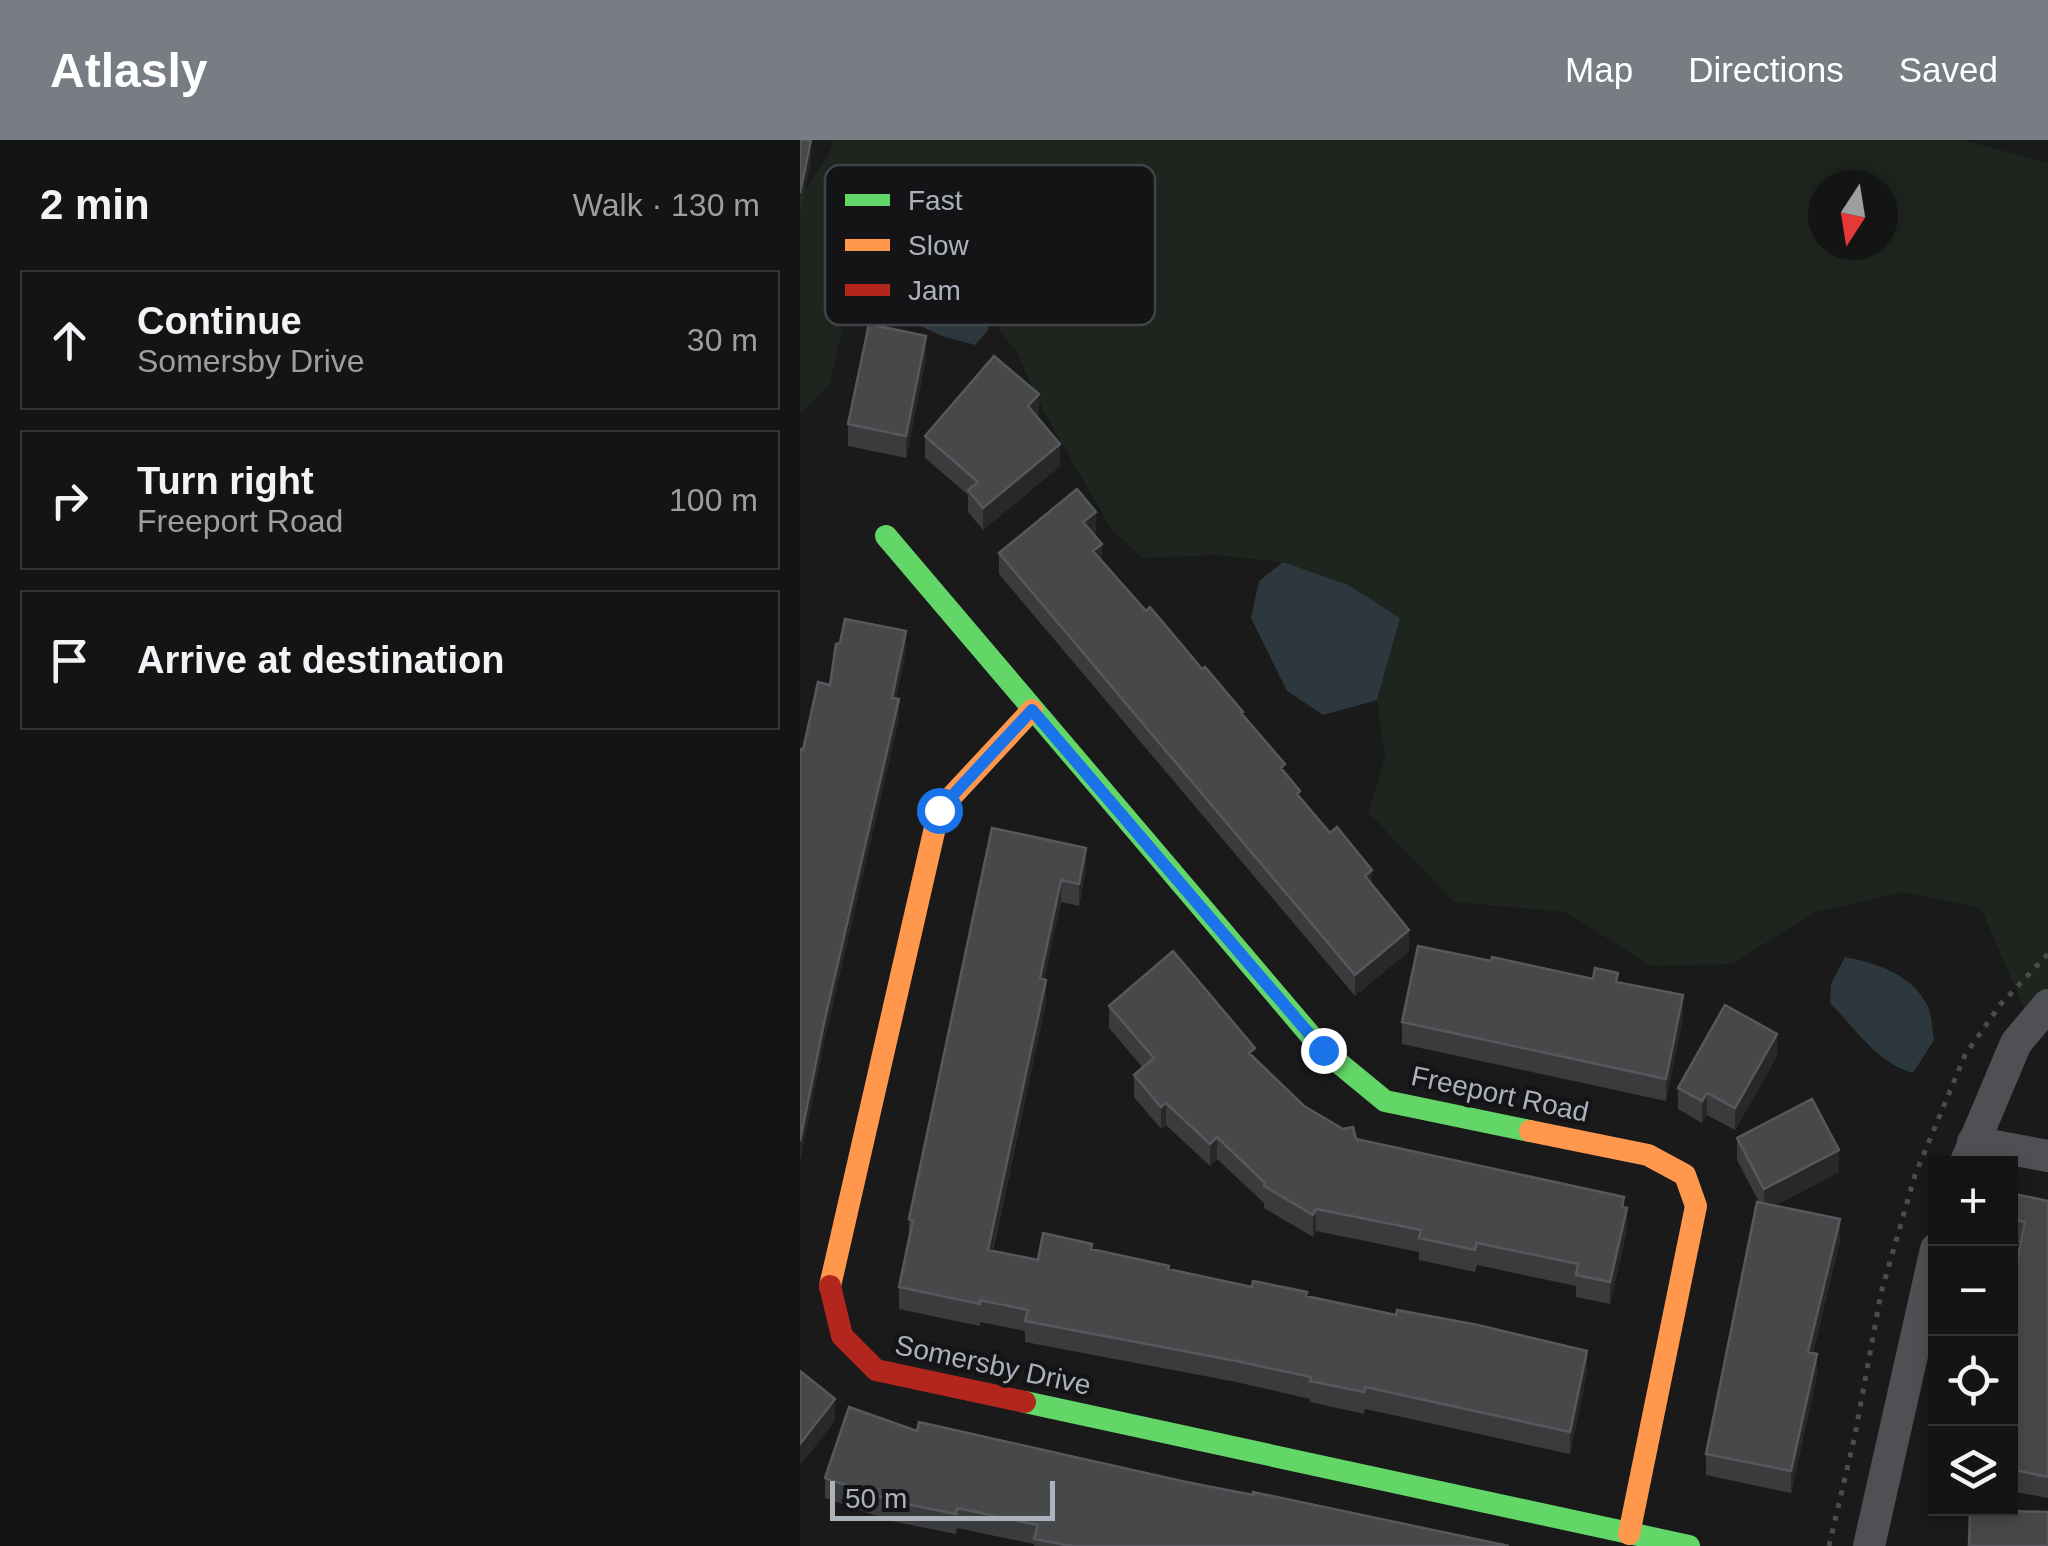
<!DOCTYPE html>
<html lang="en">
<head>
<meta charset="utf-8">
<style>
	:root { --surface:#141414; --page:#212122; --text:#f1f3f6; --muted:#9d9ea0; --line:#333334; --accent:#787d84 }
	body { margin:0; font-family:Helvetica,sans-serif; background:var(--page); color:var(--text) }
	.controls { position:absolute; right:30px; bottom:30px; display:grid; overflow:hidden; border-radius:0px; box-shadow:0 5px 15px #0003 }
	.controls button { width:90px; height:90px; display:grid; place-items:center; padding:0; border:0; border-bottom:2px solid var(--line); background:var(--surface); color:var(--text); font:50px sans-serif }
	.compass { position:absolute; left:1008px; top:30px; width:90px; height:90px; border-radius:50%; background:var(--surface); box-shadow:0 5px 15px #0003; rotate:192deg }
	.scale { position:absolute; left:30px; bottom:25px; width:225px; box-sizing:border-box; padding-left:10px; border:5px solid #abb2bc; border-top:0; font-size:28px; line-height:35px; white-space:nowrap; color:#abb2bc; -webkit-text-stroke:8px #141417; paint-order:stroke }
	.stop { position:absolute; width:30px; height:30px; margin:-22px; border:8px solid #1a73e8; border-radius:50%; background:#fff }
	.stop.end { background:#1a73e8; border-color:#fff; box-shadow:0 2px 10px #0008 }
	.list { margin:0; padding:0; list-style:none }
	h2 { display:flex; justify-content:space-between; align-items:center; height:130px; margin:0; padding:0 40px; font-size:42px }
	h2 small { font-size:32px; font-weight:400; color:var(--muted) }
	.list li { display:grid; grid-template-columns:65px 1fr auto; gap:30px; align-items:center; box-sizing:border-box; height:140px; margin:0 20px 20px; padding:0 20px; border:2px solid var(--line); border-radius:0px }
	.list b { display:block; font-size:38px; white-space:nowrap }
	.list p { margin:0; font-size:32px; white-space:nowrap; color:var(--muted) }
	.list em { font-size:32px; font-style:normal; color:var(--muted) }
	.icon { flex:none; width:55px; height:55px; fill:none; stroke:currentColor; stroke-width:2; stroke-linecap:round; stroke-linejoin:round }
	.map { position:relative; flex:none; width:1248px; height:1406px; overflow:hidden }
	header { display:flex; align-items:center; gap:60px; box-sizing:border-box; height:140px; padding:0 50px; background:var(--accent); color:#fff }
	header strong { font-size:48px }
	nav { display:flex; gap:55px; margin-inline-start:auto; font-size:35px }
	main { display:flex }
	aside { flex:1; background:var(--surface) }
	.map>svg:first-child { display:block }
</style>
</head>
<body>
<header>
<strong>Atlasly</strong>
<nav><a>Map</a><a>Directions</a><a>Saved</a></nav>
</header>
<main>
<aside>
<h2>2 min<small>Walk · 130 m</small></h2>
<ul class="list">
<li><svg class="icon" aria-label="ahead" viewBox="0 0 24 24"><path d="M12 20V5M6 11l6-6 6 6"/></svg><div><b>Continue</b><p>Somersby Drive</p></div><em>30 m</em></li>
<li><svg class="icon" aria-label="right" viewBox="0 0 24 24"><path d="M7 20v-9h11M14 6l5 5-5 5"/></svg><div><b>Turn right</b><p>Freeport Road</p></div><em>100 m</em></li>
<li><svg class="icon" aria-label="arrive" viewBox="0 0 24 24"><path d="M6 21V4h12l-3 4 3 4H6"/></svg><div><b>Arrive at destination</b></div></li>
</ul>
</aside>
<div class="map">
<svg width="1248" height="1406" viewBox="0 0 1248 1406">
	<rect width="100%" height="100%" fill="#1a1a1b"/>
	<path fill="#1e251e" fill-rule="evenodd" d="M33 0H1163L1248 23V856L1229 879 1181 768 1103 752 1015 772 932 824 851 826 766 772 654 762 568 672 585 617 577 560 599 478 483 422 416 415 343 418 312 390 245 274 217 213 167 147 93 119 53 139 30 244 0 273V59L31 9ZM1023 45H1083V105H1023Z"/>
	<path fill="#2c383e" d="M93 119 167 147 190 177 188 190 175 205 142 196 99 176 87 167 70 140Z
		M483 422 548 445 600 478 577 560 523 575 487 551 451 478 459 441Z
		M1045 817C1076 823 1114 835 1128 867 1132 876 1132 890 1134 900L1113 933C1077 923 1055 888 1030 863L1031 844Z"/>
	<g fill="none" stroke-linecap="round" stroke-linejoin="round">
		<path stroke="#4a4c4e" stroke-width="5" stroke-dasharray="5 8" stroke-linecap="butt" d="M1029 1406 1055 1295 1081 1153 1115 1035 1165 915 1200 865 1248 814"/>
		<path stroke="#4e5054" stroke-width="32" d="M1173 1002 1248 1016
			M1165 1024 1216 903 1248 865
			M1069 1406 1136 1109"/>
		<path stroke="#63d668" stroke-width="22" d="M86 396 523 910 585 961 730 991
			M225 1262 889 1406"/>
		<path stroke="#ff974d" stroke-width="22" d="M730 991 848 1015 885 1035 896 1066 829 1394
			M30 1146 139 670 232 570"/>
		<path stroke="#b3261e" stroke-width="22" d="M30 1146 42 1196 76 1230 225 1262"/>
	</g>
	<path fill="#3a3b3d" d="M126 218 106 318 48 306V284Z
		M239 276 238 277 260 326 183 390 168 372V355L125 318V296Z
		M296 393 294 395 302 421 443 576 485 633 500 658 572 745 609 811 555 856 199 434V413Z
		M192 688 286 729 279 766 261 762 244 839 246 862 193 1111 238 1120 292 1109 369 1130 452 1147 507 1156 787 1233 770 1314 565 1269 564 1274 510 1262V1259L436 1242 225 1202V1191L180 1182V1186L99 1169V1147L109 1101V1079Z
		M691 821 818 842 883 877 866 961 602 904V882Z
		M309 866 455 918 504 966 556 999 824 1068 827 1090 810 1164 776 1157V1146L677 1125 675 1132 619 1120V1112L516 1091 513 1097 464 1068V1063L417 1019 410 1026 366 985 361 989 334 957V935L343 928 309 888Z
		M977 916 935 990 907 975 902 983 878 969V948Z
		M937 998 1039 1032 974 1066 1040 1101 1013 1213 1017 1235 991 1353 906 1335V1314L959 1062 937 1020Z
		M1210 1053 1248 1061V1358L1210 1351V1155L1221 1103 1210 1101Z
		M117 1291 386 1342 709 1406H234V1404L157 1388 156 1394 91 1381 25 1358V1338Z"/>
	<path fill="#282829" d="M11 0V21L0 75V53Z
		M126 196V218L106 318V296Z
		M239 254V276L228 288V266Z
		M260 304V326L183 390V368Z
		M296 372V393L283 403V382Z
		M302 404V426L293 411Z
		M106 491V512L92 579V558Z
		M99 559V580L24 904 0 1022V1001L24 883Z
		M286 708V729L279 766V744Z
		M572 730V752L565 736Z
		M261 740V762L240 860V838Z
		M609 790V811L555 856V835Z
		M246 840V862L188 1131V1110Z
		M883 855V877L866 961V939Z
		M977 894V916L935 990V968Z
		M907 953V975L902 983V961Z
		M366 963V985L361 989V967Z
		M417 997V1019L410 1026V1004Z
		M1039 1010V1032L964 1071V1049Z
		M824 1057V1079L827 1068V1090L810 1164V1142Z
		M516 1069V1091L513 1097V1075Z
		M1040 1079V1101L1008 1233V1212Z
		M787 1211V1233L770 1314V1292Z
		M1017 1214V1235L991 1353V1331Z
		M35 1259V1281L0 1326V1304Z"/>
	<path fill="#47484a" stroke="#56585c" stroke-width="2.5" d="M0 0H11L0 53Z
		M69 184 126 196 106 296 48 284Z
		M194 216 239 254 228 266 260 304 183 368 168 350 178 342 125 296Z
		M277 349 296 372 283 382 302 404 293 411 346 471 350 467 402 529 405 527 443 572 441 573 485 624 481 628 500 651 497 654 530 693 537 687 572 730 565 736 609 790 555 835 199 413Z
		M45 479 106 491 92 558 99 559 24 883 0 1001V609L3 610 18 542 30 545 36 504 40 503Z
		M192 688 286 708 279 744 261 740 240 838 246 840 188 1110 238 1120 243 1093 292 1104 291 1109 369 1126 368 1129 452 1147 453 1141 488 1148 507 1152 506 1156 596 1175 597 1170 678 1185 787 1211 770 1292 565 1247 564 1252 510 1241 511 1237 436 1221 225 1181 228 1170 180 1160V1164L99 1147 113 1080 109 1079Z
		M618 806 691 821 692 817 793 839 795 828 818 833 816 842 883 855 866 939 602 882Z
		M373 811 455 908 449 913 504 966 543 989 553 987 556 999 824 1057 822 1067 827 1068 810 1142 776 1135 778 1124 677 1103 675 1110 619 1098 621 1090 516 1069 513 1075 464 1046 465 1043 417 997 410 1004 366 963 361 967 334 935 354 918 309 866Z
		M925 865 977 894 935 968 907 953 902 961 878 948Z
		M1012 959 1039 1010 964 1049 937 998Z
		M1210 1053 1248 1061V1337L1210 1329V1200L1214 1186 1210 1185V1155L1225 1082 1210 1079Z
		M957 1062 1040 1079 1008 1212 1017 1214 991 1331 906 1314Z
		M0 1231 35 1259 0 1304Z
		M49 1267 117 1291 119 1282 386 1342 453 1355V1352L709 1406H271L234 1399 238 1385 157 1368 156 1374 91 1361 25 1338Z
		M1170 1370 1248 1372V1406H1169Z"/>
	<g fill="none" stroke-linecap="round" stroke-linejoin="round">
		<path stroke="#1a73e8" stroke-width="12" d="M139 670 232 570 523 910"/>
	</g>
	<g text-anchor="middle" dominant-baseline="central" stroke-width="9" stroke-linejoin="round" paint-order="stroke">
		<g font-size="28" fill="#abb2bc" stroke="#141417">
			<text transform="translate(700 954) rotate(12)">Freeport Road</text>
			<text transform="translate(193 1225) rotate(12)">Somersby Drive</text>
		</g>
	</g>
	<rect x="25" y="25" width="330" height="160" rx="15" fill="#141417" stroke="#414349" stroke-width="2.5"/>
	<rect x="45" y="54" width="45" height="12" fill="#63d668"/>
	<rect x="45" y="99" width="45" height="12" fill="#ff974d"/>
	<rect x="45" y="144" width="45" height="12" fill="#b3261e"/>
	<g font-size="28" fill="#abb2bc">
		<text x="108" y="70">Fast</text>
		<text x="108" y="115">Slow</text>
		<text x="108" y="160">Jam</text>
	</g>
</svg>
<div class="controls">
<button>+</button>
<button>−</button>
<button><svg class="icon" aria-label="locate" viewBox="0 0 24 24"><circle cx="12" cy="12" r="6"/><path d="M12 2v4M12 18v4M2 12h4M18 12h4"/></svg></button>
<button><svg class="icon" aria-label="layers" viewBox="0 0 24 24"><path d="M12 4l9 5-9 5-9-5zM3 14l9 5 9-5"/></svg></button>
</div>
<svg class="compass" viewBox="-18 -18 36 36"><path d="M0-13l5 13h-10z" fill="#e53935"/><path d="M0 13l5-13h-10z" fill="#9d9ea0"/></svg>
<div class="scale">50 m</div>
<div class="stop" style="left:139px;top:670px"></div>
<div class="stop end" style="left:523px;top:910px"></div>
</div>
</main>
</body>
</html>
